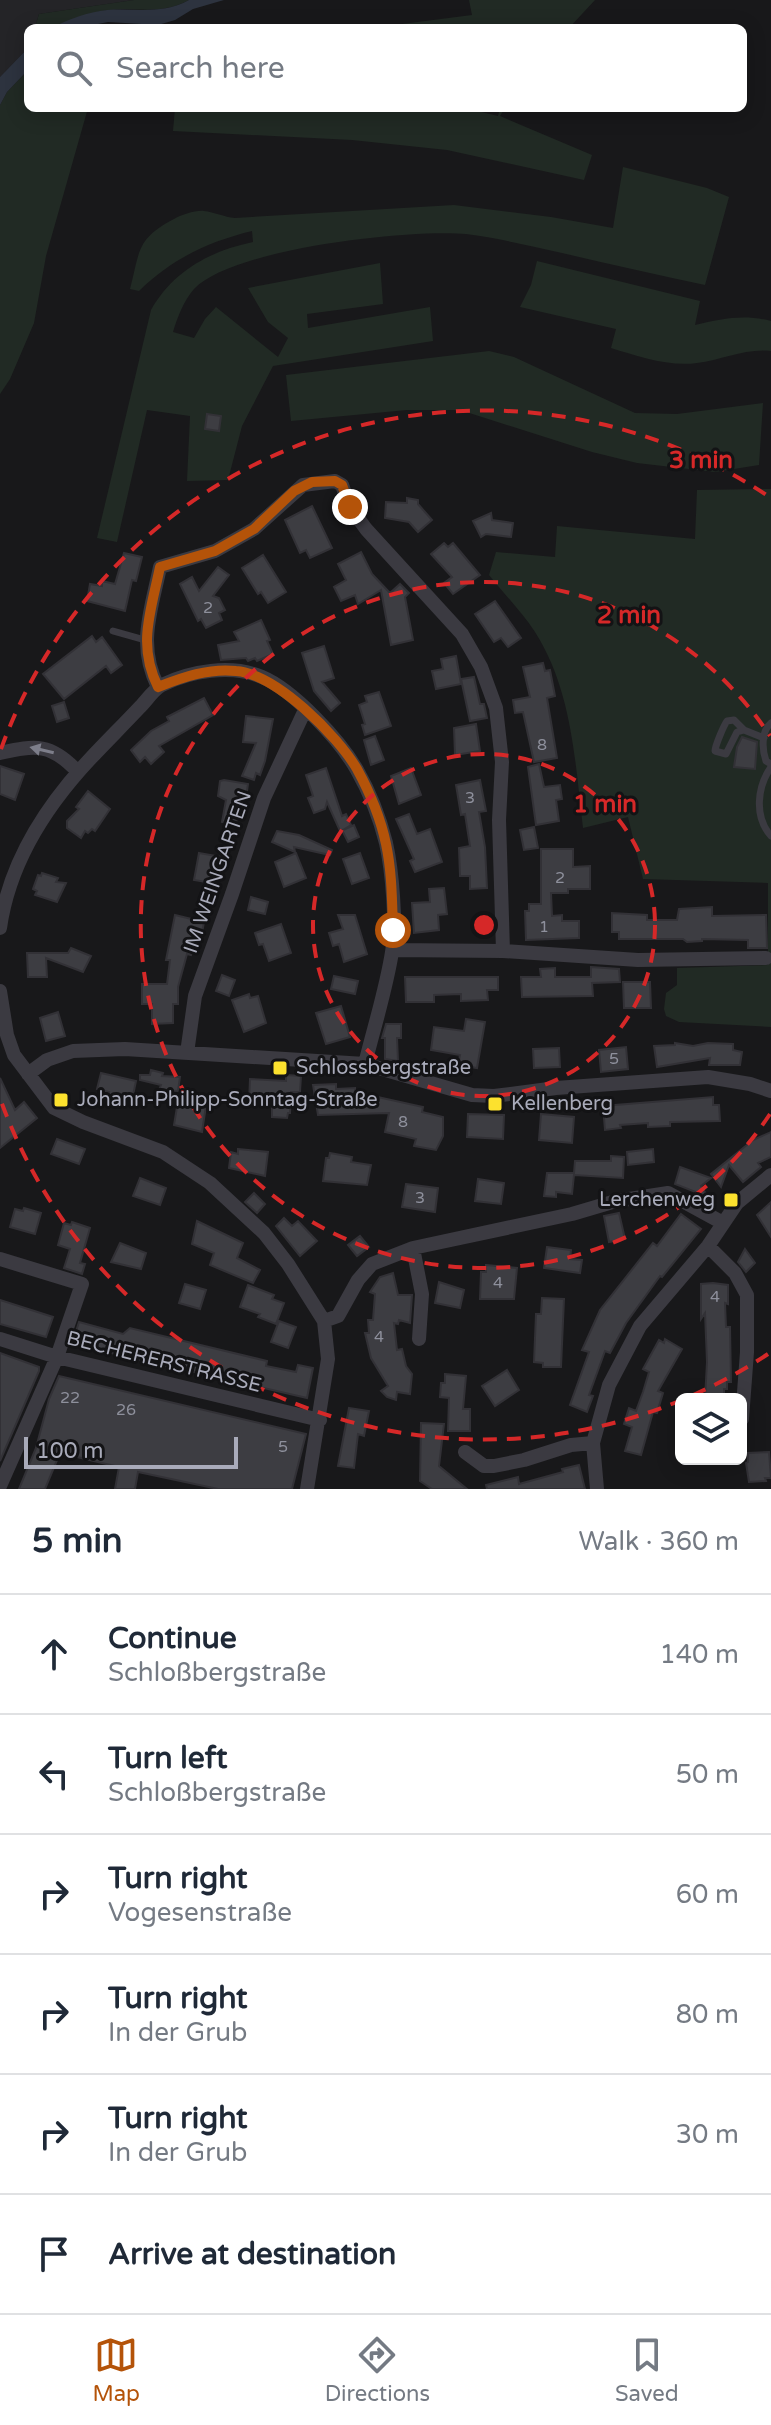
<!DOCTYPE html>
<html lang="en">
<head>
<meta charset="utf-8">
<style>
	:root { --surface:#fff; --page:#f6f6f7; --text:#1f2937; --muted:#747a83; --line:#e0e1e3; --accent:#b45309 }
	body { margin:0; font-family:"Varela Round",sans-serif; background:var(--page); color:var(--text) }
	.controls { position:absolute; right:24px; bottom:24px; display:grid; overflow:hidden; border-radius:12px; box-shadow:0 4px 20px #0003 }
	.controls button { width:72px; height:72px; display:grid; place-items:center; padding:0; border:0; border-bottom:2px solid var(--line); background:var(--surface); color:var(--text); font:40px sans-serif }
	.scale { position:absolute; left:24px; bottom:20px; width:214px; box-sizing:border-box; padding-left:8px; border:4px solid #a9abba; border-top:0; font-size:22px; line-height:28px; white-space:nowrap; color:#a9abba; -webkit-text-stroke:6px #131315; paint-order:stroke }
	.stop { position:absolute; width:24px; height:24px; margin:-18px; border:6px solid #b45309; border-radius:50%; background:#fff }
	.stop.end { background:#b45309; border-color:#fff; box-shadow:0 2px 8px #0008 }
	.list { margin:0; padding:0; list-style:none }
	h2 { display:flex; justify-content:space-between; align-items:center; height:104px; margin:0; padding:0 32px; font-size:34px }
	h2 small { font-size:26px; font-weight:400; color:var(--muted) }
	.list li { display:grid; grid-template-columns:52px 1fr auto; gap:24px; align-items:center; box-sizing:border-box; height:120px; padding:0 32px; border-top:2px solid var(--line) }
	.list b { display:block; font-size:30px; white-space:nowrap }
	.list p { margin:0; font-size:26px; white-space:nowrap; color:var(--muted) }
	.list em { font-size:26px; font-style:normal; color:var(--muted) }
	.icon { flex:none; width:44px; height:44px; fill:none; stroke:currentColor; stroke-width:2; stroke-linecap:round; stroke-linejoin:round }
	.map { position:relative; flex:none; width:771px; height:1489px; overflow:hidden }
	.search { position:absolute; background:var(--surface); box-shadow:0 4px 20px #0003; left:24px; right:24px; top:24px; height:88px; display:flex; align-items:center; gap:20px; box-sizing:border-box; padding:0 28px; border-radius:12px; color:var(--muted); font-size:30px }
	.sheet { height:824px; background:var(--surface) }
	nav { display:flex; justify-content:space-around; align-items:center; box-sizing:border-box; height:112px; border-top:2px solid var(--line); background:var(--surface); font-size:22px; color:var(--muted) }
	nav a { display:grid; justify-items:center; gap:4px }
	nav .on { color:var(--accent) }
	.map>svg:first-child { display:block }
</style>
</head>
<body>
<div class="map">
<svg width="771" height="1489" viewBox="0 0 771 1489">
	<rect width="100%" height="100%" fill="#18181a"/>
	<path fill="#242427" d="M0 0H134L39 14 36 24 42 28H28V48L0 77Z"/>
	<path fill="#212a24" d="M134 0H189C157 17 134 5 102 11 82 14 53 35 36 24L39 14Z
		M469 0H595L569 28H371L472 15Z
		M28 70V108H88L46 256 34 323 10 379 0 394V105L7 92Z
		M175 108H465L498 116 500 108H505L500 116 592 155 584 180 447 150 352 140 173 131Z
		M623 167 707 188 729 197 705 285C657 275 609 264 562 253 530 246 498 238 466 234 410 229 233 248 194 289 184 300 177 318 173 332L194 338 205 319 216 307 278 357 288 338 268 322 248 288 380 263 383 304 307 314 308 328 430 307 433 341 273 366 242 426 228 480 187 481 190 416 147 410 117 542 97 538 151 310C173 271 210 251 253 242L252 231C207 242 172 259 139 291L130 289C140 251 136 239 174 219 181 215 196 210 204 211 214 212 224 217 235 218L454 205 551 217 613 228Z
		M537 261 700 301 695 325C722 319 743 314 771 321V351C746 348 722 360 697 363 669 367 637 356 611 348L616 329 520 307 531 285Z
		M489 351 514 357 635 413 677 414 763 403 759 465 715 472 637 463 592 452 460 410H407L291 421 286 375Z
		M771 489V1027L679 1022 666 1016 664 1009 666 993 677 985V968L768 965V883L643 879 628 817 583 828C575 761 572 690 535 632 522 612 504 594 489 575L496 552 555 557 557 526 695 539 697 490Z"/>
	<path fill="#2d333f" d="M189 0H224L193 9 175 20 158 25 108 22 78 28H52C68 19 88 12 107 10 136 8 161 15 189 0Z
		M28 48V70L7 92 0 105V77Z"/>
	<path fill="#3d3d42" stroke="#323136" stroke-width="2" d="M207 414 221 416 219 431 205 429Z
		M407 498 418 500V504L432 520 418 532 409 522 385 518 386 502 407 503Z
		M312 506 332 548 310 558 306 550 300 553 285 520Z
		M491 513 492 520 513 523 511 537 486 534 481 537 473 521Z
		M444 543 448 547 453 543 480 575 453 594 444 583 452 577 431 554Z
		M361 552 372 574 390 593 400 584 409 593 405 597 413 640 391 645 381 590 358 604 355 595 341 601 334 587 346 580 338 564Z
		M124 553 142 557 136 581 132 580 125 611 87 601 90 584 102 586V581L115 584Z
		M263 555 286 592 268 603 261 592 258 594 242 568Z
		M218 567 229 575 213 596 219 598 225 610 219 613 222 620 206 628 201 619 198 621 180 584 192 577 199 591Z
		M495 601 521 638 508 647 501 638 494 642 475 614Z
		M261 620 270 640 267 641 273 654 257 661 255 658 248 661 246 658 221 660 218 645 239 641 234 632Z
		M92 636 96 642 102 637 122 665 111 673 106 666 64 699 43 674Z
		M324 646 334 678 322 682 340 703 331 711 314 691 302 653Z
		M456 656 461 684 436 689 432 671 443 669 441 659Z
		M543 663 545 671 550 670 555 696 547 698 557 758 534 762 523 712 515 713 513 700 530 697 523 667Z
		M474 677 480 704H484L487 718 470 721 461 679Z
		M379 692 391 726 365 735 362 725 365 724 359 705 367 702 365 696Z
		M204 698 213 715 159 746 164 752 151 764 145 757 140 762 131 750 151 731 169 721 167 717Z
		M64 702 69 718 57 722 52 706Z
		M246 716 273 719 265 761 260 775 256 773 254 780 242 776 256 743 243 742Z
		M476 724 480 751 455 755 454 728Z
		M375 736 384 760 371 765 364 740Z
		M742 737 757 742 755 769 734 767 737 747Z
		M539 764 544 787 560 785 562 799 556 800 559 821 536 825 528 767Z
		M0 766 24 774 15 800 0 794Z
		M326 768 342 816 346 814 351 825 343 830 354 825 359 837 348 842 342 830 340 831 327 802 325 809 314 813 308 798 313 796 306 775Z
		M411 768 421 795 399 804 391 776Z
		M224 780 248 784 243 819 237 818 236 824 222 822 226 800 218 796 220 781Z
		M480 780 486 811 479 812 485 847 487 888 470 889V876H460L459 848 470 846 465 814 461 815 456 785Z
		M88 791 110 809 95 831 92 829 88 833 85 831 81 838 67 828V821L79 809 76 807Z
		M409 814 417 834 430 829 442 862 415 872 410 861 414 859 396 819Z
		M534 827 538 848 524 850 520 830Z
		M277 831 299 835 332 850 330 855 294 847 295 852 272 842Z
		M541 849H573V867L590 866V889H568V893H551L552 916 562 915V921H579V938L526 940 525 911H529V904H541Z
		M199 853 222 857 218 884 194 880Z
		M296 853 306 878 284 887 275 862Z
		M360 853 369 878 352 884 343 859Z
		M42 873 58 878 56 882 66 883 57 902 35 895 37 891 33 889 38 875 41 876Z
		M444 888 447 914 438 915 439 930 414 933 412 903 430 902 429 889Z
		M251 897 268 902 265 914 248 910Z
		M712 907V916L766 915 767 948H748V940L702 939V941L687 942 683 939H619V932H612V913L647 915V920H677L679 909Z
		M175 915 204 922 202 933 197 932 191 955 187 954 178 987V1004H173V1023L152 1024V1004H142V984H167L170 960H166Z
		M338 915H355L367 954 344 962 339 944 333 946 329 933 343 929Z
		M281 924 291 953 269 961 263 944 259 945 255 933Z
		M71 948 91 956 83 972 46 958 47 977H28L27 953H68Z
		M591 967 619 969 620 982 592 983 593 996 522 997 521 977H541L540 969 555 968V977H591Z
		M222 975 235 980 229 996 216 991Z
		M334 976 358 981 355 994 331 989Z
		M405 977H498V990H487L488 1000 461 1001V994L434 995V1002H406Z
		M623 982H650L651 1008H624Z
		M249 994 250 998 258 996 266 1023 244 1032 232 1000Z
		M341 1006 350 1037 326 1044 316 1013Z
		M58 1012 65 1036 46 1041 40 1018Z
		M466 1019 485 1022 477 1068 458 1065 460 1055 431 1050 434 1027 464 1031Z
		M386 1024H401V1038H397L398 1061 385 1059V1038H382Z
		M675 1043 693 1046 708 1043 733 1044V1050L742 1052 740 1065H709L710 1058 657 1067 654 1046 675 1045Z
		M626 1047 628 1069 601 1072 599 1050Z
		M559 1048 560 1067 534 1068 533 1049Z
		M151 1070 163 1073 162 1076 180 1077 178 1091 159 1090 161 1085 140 1080V1075H150Z
		M101 1073 136 1081 131 1105 117 1102 116 1106 106 1104 109 1092 97 1089Z
		M286 1075 301 1076 300 1092H291L290 1113H288L287 1118 272 1117V1104L249 1103 250 1079 286 1081Z
		M0 1078 15 1110 24 1102 37 1118 0 1148Z
		M336 1084V1089L355 1088V1092L423 1107 422 1112 443 1117V1136L436 1150 414 1146 416 1139 385 1132 389 1113 318 1115 313 1085Z
		M713 1097V1105H719L720 1121 670 1122V1126L648 1127V1123L620 1125 621 1128 605 1130 603 1106Z
		M178 1101 206 1106 202 1132 174 1125Z
		M468 1114 504 1115 503 1139 467 1137Z
		M541 1114 574 1117 572 1143 539 1140Z
		M771 1132V1157L758 1163 761 1167 743 1182 729 1165 721 1187 711 1174 753 1140Z
		M57 1139 85 1149 79 1164 51 1154Z
		M238 1149 268 1152 265 1176 229 1168 231 1152 238 1154Z
		M653 1149 654 1162 628 1165 627 1152Z
		M330 1153 352 1157 351 1162 371 1165 367 1185 323 1181 326 1158H329Z
		M611 1156 624 1157 623 1178 574 1175 572 1194 556 1192V1197L544 1196 547 1173H574L575 1161H611Z
		M680 1167 711 1178 701 1186 708 1197 675 1184Z
		M140 1178 166 1188 160 1205 133 1196Z
		M478 1179 504 1183 501 1204 475 1201Z
		M406 1184 438 1188 435 1212 402 1207Z
		M254 1193 265 1204 257 1213 245 1202Z
		M771 1202V1237L757 1215Z
		M24 1208 41 1213 35 1234 10 1227 15 1209 23 1211Z
		M619 1213 625 1239 609 1242 604 1216Z
		M681 1214 701 1229 662 1277 660 1276 626 1323 610 1353 605 1351 589 1395 593 1396 587 1412 570 1405 589 1352 582 1350 600 1310 653 1243 657 1246Z
		M284 1218 292 1226 298 1221 317 1241 300 1256 276 1226Z
		M197 1221 243 1243 237 1258 260 1270 253 1283 210 1265 214 1253 192 1244Z
		M72 1222 90 1228 80 1263 85 1264 82 1274 64 1268 70 1249 58 1245 64 1223 71 1225Z
		M360 1236 369 1247 357 1256 348 1245Z
		M120 1243 146 1253 141 1269 111 1262Z
		M547 1247 571 1250 570 1259 582 1260 580 1273 544 1268Z
		M745 1249 755 1263 746 1272 738 1262Z
		M486 1265 517 1268 514 1299H480L481 1272H486Z
		M393 1273 398 1295H412L410 1323 399 1320 398 1324 394 1323 397 1350 402 1349 406 1366 412 1374 410 1394 397 1392 396 1400 387 1397 381 1391 388 1386 371 1358 365 1333H369L368 1320H373L375 1294 370 1292 380 1277Z
		M439 1282 464 1290 460 1308 435 1303Z
		M713 1283 728 1285V1304L725 1303 726 1327H730L731 1382H727V1389H724V1399H705L707 1362 705 1313 701 1319V1284Z
		M185 1284 206 1290 200 1309 179 1303Z
		M248 1285 274 1295 272 1299 284 1303 276 1324 258 1317 260 1314 240 1307Z
		M542 1298 564 1299 561 1367H543V1363L534 1362 536 1314H541Z
		M0 1300 53 1317 46 1337 0 1324Z
		M279 1321 296 1327 288 1348 271 1342Z
		M79 1322 123 1334 130 1328 267 1361 266 1366 296 1372 298 1365 313 1368 307 1398 72 1344Z
		M665 1339 682 1349 658 1391 663 1393 657 1413 653 1412 641 1455 625 1451 632 1427 624 1424 629 1408 636 1411 643 1392 649 1372 643 1369 659 1340 664 1343Z
		M0 1353 39 1367V1371L0 1461Z
		M507 1370 519 1390 495 1406 482 1386Z
		M445 1374 466 1376 463 1409H470V1431H448L449 1398 440 1397 441 1383H445Z
		M59 1376 306 1434 292 1489H218L138 1472 135 1489H115L119 1467 60 1453 45 1489H19L36 1448 49 1399Z
		M349 1408 369 1411 364 1436 358 1434 354 1468 338 1466Z
		M421 1423 444 1424 439 1466 467 1489H432L420 1481Z
		M769 1452 771 1478H765L766 1481 749 1482 746 1463 748 1462V1453Z
		M579 1465 585 1489H487L486 1485 518 1477 519 1484 563 1472 562 1469Z"/>
	<g fill="none" stroke-linecap="round" stroke-linejoin="round">
		<path stroke="#3b3a41" stroke-width="7" d="M113 631 145 640
			M771 723C761 731 762 750 766 761L771 764
			M744 730 734 720 727 721C724 725 715 746 715 751L726 754 737 732 744 730 764 738
			M771 767C757 787 754 817 771 836"/>
		<path stroke="#3b3a41" stroke-width="14" d="M158 687C137 645 151 611 160 567L215 551 254 529 303 485 335 481 342 485 350 507 366 529 462 634 481 667 496 708 502 762 499 820 503 951
			M0 753C36 745 51 743 78 772
			M0 928C9 864 46 806 90 759 106 742 124 724 140 707 147 700 153 690 162 685 190 671 231 664 262 677 293 690 340 740 357 770 369 791 380 819 386 843 392 870 397 925 392 952 386 990 374 1027 365 1064
			M393 950 503 951 638 960 766 958
			M0 991 7 1035 14 1055 54 1108 83 1122 163 1152 210 1183 264 1233 288 1264 324 1321 328 1359 307 1489
			M187 1053 195 996 232 894 264 798 305 710
			M28 1074 47 1060 73 1051 125 1049 365 1064 472 1095 494 1096 556 1088 708 1077 750 1084 771 1091
			M708 1246 735 1273 747 1295V1352L742 1419
			M413 1248 422 1294 419 1339
			M0 1259 82 1284 57 1357 0 1486
			M324 1321 338 1316 358 1280 372 1264 413 1248 572 1214 616 1201 668 1193 723 1223
			M0 1339 57 1357 320 1420
			M465 1452 484 1466H494L524 1460 571 1445 593 1443
			M597 1489 593 1443 609 1385 640 1326 708 1246 737 1203 771 1175"/>
	</g>
	<defs><path id="oneway-solid" d="M-6-.8H1V-3.2L6.5 0L1 3.2V.8H-6Z" transform="scale(2)"/></defs>
	<use fill="#7d7e8a" href="#oneway-solid" transform="translate(42 750) rotate(-167)"/>
	<g fill="none" stroke-linecap="round" stroke-linejoin="round">
		<path stroke="#b45309" stroke-width="10" d="M350 507 342 485 335 481 312 482 294 491 254 529 215 551 160 567C151 611 137 645 158 687 183 677 209 668 236 671 276 674 337 735 357 769 369 791 381 820 386 844 392 872 392 901 393 930"/>
	</g>
	<g fill="none" stroke="#d62828" stroke-width="4" stroke-dasharray="14 10">
		<circle cx="484" cy="925" r="171"/>
		<path d="M770 1114A343 343 0 1 1 770 736"/>
		<path d="M768 1354A514 514 0 0 1 1 1101M1 749A514 514 0 0 1 768 496"/>
	</g>
	<g fill="#fce12e" stroke="#131315" stroke-width="3">
		<rect x="272" y="1060" width="16" height="16" rx="4"/>
		<rect x="53" y="1092" width="16" height="16" rx="4"/>
		<rect x="487" y="1096" width="16" height="16" rx="4"/>
		<rect x="723" y="1192" width="16" height="16" rx="4"/>
	</g>
	<g text-anchor="middle" dominant-baseline="central" stroke-width="6" stroke-linejoin="round" paint-order="stroke">
		<g font-size="16" fill="#8e909c">
			<text x="208" y="608">2</text>
			<text x="542" y="745">8</text>
			<text x="470" y="798">3</text>
			<text x="560" y="878">2</text>
			<text x="544" y="927">1</text>
			<text x="614" y="1059">5</text>
			<text x="403" y="1122">8</text>
			<text x="420" y="1198">3</text>
			<text x="498" y="1283">4</text>
			<text x="715" y="1297">4</text>
			<text x="379" y="1337">4</text>
			<text x="70" y="1398">22</text>
			<text x="126" y="1410">26</text>
			<text x="283" y="1447">5</text>
		</g>
		<g font-size="20" fill="#a9abba" stroke="#131315">
			<text transform="translate(218 872) rotate(-71)">IM WEINGARTEN</text>
			<text transform="translate(164 1362) rotate(14)">BECHERERSTRASSE</text>
		</g>
		<g font-size="20" fill="#a9abba" stroke="#131315" text-anchor="start">
			<text x="296" y="1068">Schlossbergstraße</text>
			<text x="77" y="1100">Johann-Philipp-Sonntag-Straße</text>
			<text x="511" y="1104">Kellenberg</text>
			<text x="715" y="1200" text-anchor="end">Lerchenweg</text>
		</g>
	</g>
	<circle cx="484" cy="925" r="12" fill="#d62828" stroke="#131315" stroke-width="4"/>
	<g font-size="24" text-anchor="middle" font-weight="bold" fill="#d62828" stroke="#131315" stroke-width="6" stroke-linejoin="round" paint-order="stroke">
		<text x="701" y="468">3 min</text>
		<text x="629" y="623">2 min</text>
		<text x="605" y="812">1 min</text>
	</g>
</svg>
<div class="controls">
<button><svg class="icon" aria-label="layers" viewBox="0 0 24 24"><path d="M12 4l9 5-9 5-9-5zM3 14l9 5 9-5"/></svg></button>
</div>
<div class="scale">100 m</div>
<div class="stop" style="left:393px;top:930px"></div>
<div class="stop end" style="left:350px;top:507px"></div>
<div class="search"><svg class="icon" aria-label="search" viewBox="0 0 24 24"><circle cx="10" cy="10" r="6"/><path d="M15 15l6 6"/></svg>Search here</div>
</div>
<section class="sheet">
<h2>5 min<small>Walk · 360 m</small></h2>
<ul class="list">
<li><svg class="icon" aria-label="ahead" viewBox="0 0 24 24"><path d="M12 20V5M6 11l6-6 6 6"/></svg><div><b>Continue</b><p>Schloßbergstraße</p></div><em>140 m</em></li>
<li><svg class="icon" aria-label="left" viewBox="0 0 24 24"><path d="M17 20v-9H6M10 6l-5 5 5 5"/></svg><div><b>Turn left</b><p>Schloßbergstraße</p></div><em>50 m</em></li>
<li><svg class="icon" aria-label="right" viewBox="0 0 24 24"><path d="M7 20v-9h11M14 6l5 5-5 5"/></svg><div><b>Turn right</b><p>Vogesenstraße</p></div><em>60 m</em></li>
<li><svg class="icon" aria-label="right" viewBox="0 0 24 24"><path d="M7 20v-9h11M14 6l5 5-5 5"/></svg><div><b>Turn right</b><p>In der Grub</p></div><em>80 m</em></li>
<li><svg class="icon" aria-label="right" viewBox="0 0 24 24"><path d="M7 20v-9h11M14 6l5 5-5 5"/></svg><div><b>Turn right</b><p>In der Grub</p></div><em>30 m</em></li>
<li><svg class="icon" aria-label="arrive" viewBox="0 0 24 24"><path d="M6 21V4h12l-3 4 3 4H6"/></svg><div><b>Arrive at destination</b></div></li>
</ul>
</section>
<nav>
<a class="on"><svg class="icon" aria-label="map" viewBox="0 0 24 24"><path d="M3 6l6-2 6 2 6-2v14l-6 2-6-2-6 2zM9 4v14M15 6v14"/></svg>Map</a>
<a><svg class="icon" aria-label="directions" viewBox="0 0 24 24"><path d="M12 3l9 9-9 9-9-9zM9 14v-3h6M13 9l2 2-2 2"/></svg>Directions</a>
<a><svg class="icon" aria-label="saved" viewBox="0 0 24 24"><path d="M7 4h10v16l-5-4-5 4z"/></svg>Saved</a>
</nav>
</body>
</html>
